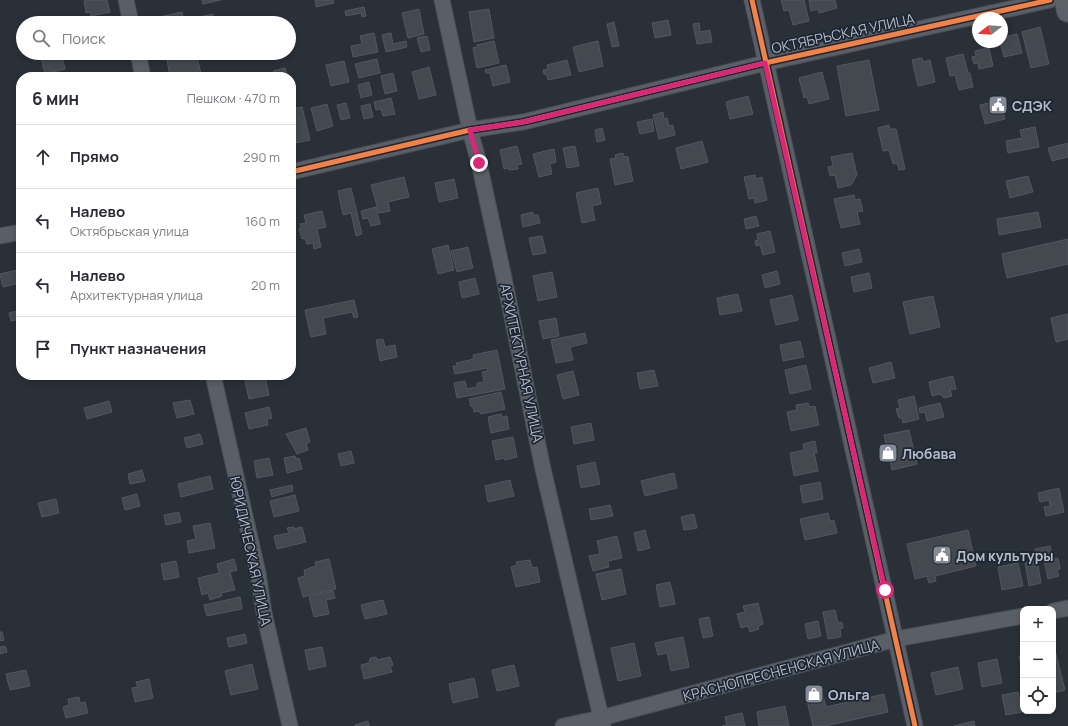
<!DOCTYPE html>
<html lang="ru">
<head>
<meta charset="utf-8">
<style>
	:root { --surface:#fff; --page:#f7f7f7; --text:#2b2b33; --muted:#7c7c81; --line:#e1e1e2 }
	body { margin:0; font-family:Manrope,sans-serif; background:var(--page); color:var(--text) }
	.controls { position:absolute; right:12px; bottom:12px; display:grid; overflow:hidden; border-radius:8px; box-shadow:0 2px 6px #0003 }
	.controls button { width:36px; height:36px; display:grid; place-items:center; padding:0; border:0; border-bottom:1px solid var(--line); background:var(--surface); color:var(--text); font:20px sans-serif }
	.compass { position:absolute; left:972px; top:12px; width:36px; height:36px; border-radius:50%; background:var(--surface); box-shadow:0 2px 6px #0003; rotate:253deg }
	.stop { position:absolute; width:12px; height:12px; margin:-9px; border:3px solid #db2777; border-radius:50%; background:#fff }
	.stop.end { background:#db2777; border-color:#fff; box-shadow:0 1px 4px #0008 }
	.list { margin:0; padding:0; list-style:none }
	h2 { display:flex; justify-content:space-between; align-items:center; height:52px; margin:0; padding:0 16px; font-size:17px }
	h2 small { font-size:13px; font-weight:400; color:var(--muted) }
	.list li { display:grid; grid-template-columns:26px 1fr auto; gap:12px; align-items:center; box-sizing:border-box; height:64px; padding:0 16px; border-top:1px solid var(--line) }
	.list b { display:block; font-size:15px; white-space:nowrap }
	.list p { margin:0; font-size:13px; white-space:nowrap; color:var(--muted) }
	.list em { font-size:13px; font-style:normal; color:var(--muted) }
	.icon { flex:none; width:22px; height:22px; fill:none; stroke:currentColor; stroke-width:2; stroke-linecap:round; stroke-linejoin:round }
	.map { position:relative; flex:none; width:1068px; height:726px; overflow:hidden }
	.search { position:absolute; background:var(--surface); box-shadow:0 2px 6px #0003; left:16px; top:16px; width:280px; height:44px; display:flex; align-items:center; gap:10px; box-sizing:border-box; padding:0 14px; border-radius:22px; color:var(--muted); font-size:15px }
	.panel { position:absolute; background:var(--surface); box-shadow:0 2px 6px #0003; left:16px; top:72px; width:280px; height:308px; border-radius:16px }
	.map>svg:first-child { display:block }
</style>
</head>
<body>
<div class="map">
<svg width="1068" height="726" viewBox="0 0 1068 726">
	<rect width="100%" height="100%" fill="#2a3038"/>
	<path fill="#444950" stroke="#52575f" d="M87 0H107L110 12 91 16 90 12 86 13 84 1Z
		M202 0H221L203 4Z
		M315 0H333L334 3 316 7Z
		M781 0H804L809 21 793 25 789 10 784 11Z
		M809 0H835L837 8 819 13 818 9 811 11Z
		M364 7 366 16 362 17 361 13 346 16 345 11Z
		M419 9 424 34 408 38 402 13Z
		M489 9 494 38 474 42 469 12Z
		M182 12 184 20 164 23 163 16Z
		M213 14 215 23H196L194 18Z
		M668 20 671 35 655 38 652 23Z
		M614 22 619 46 612 47 607 24Z
		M699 23 700 32 710 30 712 42 697 44 693 24Z
		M1040 27 1049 64 1031 68 1022 32Z
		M374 33 378 52 353 57 351 46 362 44 360 36Z
		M391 33 393 44 406 41 407 47 386 52 382 35Z
		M1017 34 1022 53 1004 57 1000 42H1002V38Z
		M427 36 430 50 421 52 417 38Z
		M494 41 499 63 477 68 473 48 477 47V45Z
		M598 41 603 66 579 72 573 47Z
		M989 48 993 66 979 69 978 63 974 64 972 57 976 56 975 51Z
		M51 53H61L65 69 45 74 41 58 46 57V54Z
		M169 53H196L201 74 186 77H170L166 54Z
		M963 54 968 73H970L973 87 959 90 955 75 950 76 946 58Z
		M922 58 923 62 930 60 935 82 918 86 912 60Z
		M377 59 380 73 359 78 355 64Z
		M567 60 571 75 548 80 547 75 544 74 543 70 548 69 547 65Z
		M869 60 879 110 846 116 837 66Z
		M344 61 349 82 331 86 326 65Z
		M506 65 510 82 493 86 490 73H486L485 70Z
		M429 67 436 95 419 99 412 72Z
		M285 68 288 77H275L273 71Z
		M822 72 829 99 809 104 807 97 804 98 799 78Z
		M393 73 397 91 385 94 381 76Z
		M369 82 372 95 361 98 358 85Z
		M748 96 753 114 730 119 726 102Z
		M391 98 395 114 383 116 381 109 376 110 374 102Z
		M1000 100 1005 119 985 124 980 105Z
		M346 103 350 118 341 120 337 105Z
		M327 104 333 126 317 131 311 108Z
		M370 104 373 117 364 119 361 106Z
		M302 107 310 140 291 144V109Z
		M663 112 664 119 667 118 669 126 673 125 675 135 659 139 653 115Z
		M652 119 654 131 640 134 637 122Z
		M889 125 890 129H896L905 169 899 170 897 163 893 164 889 150 883 151 878 128Z
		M1035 127 1039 147 1008 153 1006 141 1022 138 1020 130Z
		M602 128 605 140 597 142 595 130Z
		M702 141 708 162 681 169 676 148Z
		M1068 143V157L1052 161 1048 148Z
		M517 146 522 164 517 165 518 169 509 170V168L504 169 500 150Z
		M575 146 579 166 567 168 563 148Z
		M554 149 556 162 550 164 552 174 539 177 533 154Z
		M623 153V156L628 157 633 181 615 185 610 159 616 158 615 155Z
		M852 153 857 175 851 185 838 188 835 175 830 176 828 167 833 166 831 157Z
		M755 175 756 179 762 177 767 200 755 203 754 198 749 199 744 177Z
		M1028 176 1033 192 1010 198 1006 181Z
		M404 177 409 197 388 202 390 211 379 213 371 185Z
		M454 179 458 198 439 202 435 183Z
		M351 188 362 234 356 236 351 213 343 215 338 191Z
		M598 188 601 204 592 206 595 220 582 223 576 193Z
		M854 195 855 200 860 199 863 211 857 212 860 224 841 228 834 199Z
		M376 207 380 224 371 226 368 218 363 219 361 211Z
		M322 211 326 227 317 229 321 247 314 249 313 243 307 244 305 238 302 239 299 229H301L300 224 306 223 304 215Z
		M533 212V215H538L540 223 523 227 521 215Z
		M1038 212 1041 227 999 235 997 219Z
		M756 216 759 226 746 229 744 219Z
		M770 231 775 252 763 255 760 245 756 246 755 241 758 240 757 234Z
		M542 236 546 253 533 255 529 238Z
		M1068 239V264L1007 278 1002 254Z
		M448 245 454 270 438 274 432 249Z
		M468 247 473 268 457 272 451 251Z
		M859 249 862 262 845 266 842 253Z
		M17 270 20 283 3 287 0 274Z
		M777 271 780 284 765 288 762 275Z
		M552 272 557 297 538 301 533 276Z
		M869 273 872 288 854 292 851 277Z
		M475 278 479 294 462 298 459 282Z
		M738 294 742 311 720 315 717 298Z
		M792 295 798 320 776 325 770 300Z
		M933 296 940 327 910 334 903 302Z
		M354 300 358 317 354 318 352 312 323 318 326 334 311 337 305 310Z
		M21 310V319L11 321 9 313Z
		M1068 314V339L1056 342 1051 318Z
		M556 318 559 336 543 339 539 321Z
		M585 333 587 343 570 347 573 360 556 363 551 340Z
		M383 339 385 347 395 345 397 357 380 361 376 340Z
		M800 341 804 357 783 361 780 345Z
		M497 350 505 389 457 398 454 383 465 381 467 389 477 387V383L484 382 482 372 488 371 487 368 455 374 453 366H457L456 363 474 359 473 355Z
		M891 362 895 378 873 383 869 368Z
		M806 365 811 389 790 394 785 370Z
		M654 370 658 386 640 389 637 373Z
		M573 371 579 395 563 399 557 375Z
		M254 375H259V378L265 377 269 395 249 399 244 377Z
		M953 376 956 389 950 390 952 396 944 398 940 394 932 396 929 382Z
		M501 392 505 409 481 414 479 411 474 412 473 406 471 407 469 399Z
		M914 396 919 419 903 423 902 418H899L896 409 900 408 898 400Z
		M190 400 194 414 177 418 173 403Z
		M109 401 112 412 87 419 84 408Z
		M808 403 809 407 815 406 819 425 791 431 787 412 797 410 796 405Z
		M940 403 944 417 927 421 925 412 920 413 919 408Z
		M269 407 272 418 267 419 268 425 249 429 245 413Z
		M501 414 502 417 507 416 509 429 491 433 488 417Z
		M591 423 594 440 574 444 571 427Z
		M306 428 310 442 306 444 308 450 297 454 286 434Z
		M909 430 917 464 892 470 884 435Z
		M200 434 203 444 187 448 184 438Z
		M513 437 517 457 505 460 504 458 496 460 492 441Z
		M815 441 817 453H814L818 471 794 476 790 453 804 450 803 444Z
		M351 451 354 463 341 466 338 454Z
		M295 456 296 459 299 458 302 469 287 473 284 458Z
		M269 458 273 475 257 478 254 461Z
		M595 462 600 484 581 488 577 466Z
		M142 470 145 481 130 484 128 474Z
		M674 473 677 488 645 496 641 481Z
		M210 476 213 489 181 497 178 484Z
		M510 480 514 496 488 502 485 486Z
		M820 482 823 499 803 503 800 486Z
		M292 485 293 491 272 497 270 490Z
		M1059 488 1064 512 1046 516 1044 507 1050 506 1049 500 1040 502 1038 493Z
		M137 494 140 506 125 510 122 498Z
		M295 495 299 511 274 517 270 501Z
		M56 499 59 513 42 517 38 503Z
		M610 505 613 516 591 520 589 509Z
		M179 512 181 522 166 525 164 515Z
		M828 513 830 521 834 520 837 533 805 540 800 519Z
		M694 514 697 528 684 530 681 517Z
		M210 523 215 548 189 553 187 541 196 539 193 526Z
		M294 527V529L302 527 306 542 277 549 274 536 289 533 287 528Z
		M645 530 650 548 638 551 634 533Z
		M968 530 976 566 935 576 936 581 929 583 927 576 915 579 907 544Z
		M617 536 622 558 608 561 609 567 593 571 589 556 600 554 597 541Z
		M1050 546 1052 557 1037 560 1035 549Z
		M1058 558 1060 569H1057L1059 576 1048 579 1044 561Z
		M234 559 237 570 230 572 235 590 221 593 222 596 210 600 208 593 202 595 198 578 219 573 217 564Z
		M329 559 336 589 303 597 298 578 305 576 304 570 316 566 315 562Z
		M530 560 532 568 537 567 540 582 516 587 511 567 517 565 516 562Z
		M1037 560 1041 583 1029 586 1025 563Z
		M176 561 179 577 164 580 161 564Z
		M1018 563 1023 586 1002 590 998 567Z
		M621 569 626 594 602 600 596 574Z
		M670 582 675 604 660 607 656 585Z
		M333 591 335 598 326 600 329 614 314 617 309 597Z
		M240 597 242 609 207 616 204 605Z
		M383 600 387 614 365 619 361 605Z
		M758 603 763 624 758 626 759 629 750 632 748 626 741 628 737 614 745 612 743 606Z
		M835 610 838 623 842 622 843 628 840 629 841 637 828 639 823 612Z
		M709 617 713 636 703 638 699 619Z
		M818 621 821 636 808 639 805 624Z
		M0 632H2L4 640 0 641Z
		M245 634 247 643 229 647 227 638Z
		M683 637 689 667 671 671 667 653 658 655 655 643Z
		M1053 642 1065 690 1054 693 1053 675 1055 674 1053 665Z
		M634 643 641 676 618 681 611 648Z
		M5 646 7 652 0 654V647Z
		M322 647 326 666 309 670 305 650Z
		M1023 655V674L1019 656Z
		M376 657 377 660 390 657 393 665 390 666 392 672 364 679 361 665 369 663 370 658Z
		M997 659 1002 683 982 687 978 663Z
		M252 664 258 689 231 695 225 671Z
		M514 665 519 686 497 691 492 670Z
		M958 667 963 689 936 695 931 673Z
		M26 670 30 686 10 690 6 674Z
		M474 678 478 697 453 703 449 684Z
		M149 679 153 698 135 702 132 688 138 687 136 682Z
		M822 692 826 707 884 694 888 712 825 726H813L806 696Z
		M1018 692 1022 712 1006 715 1002 695Z
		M79 697 80 703 85 702 88 713 66 718 63 707 69 705 68 699Z
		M785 706 789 726H759L757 712Z
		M742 713 745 726H722L727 725 725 717Z
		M368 721 369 726H355V725Z
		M974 721 975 726H954Z"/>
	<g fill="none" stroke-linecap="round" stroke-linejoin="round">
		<defs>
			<path id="street" d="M126 0 131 23
				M442 0 470 130 479 163 504 278 543 469 603 726
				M752 0 915 726
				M138 53 143 77
				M291 172 470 130 523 122 765 63 1050 0
				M0 236 21 232
				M213 375 258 573 264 613 290 726
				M1053 611 1068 608
				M563 726 601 718 896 639 1023 616"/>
			<path id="primary" d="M1066 0 1068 11"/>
		</defs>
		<use href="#street" stroke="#484c53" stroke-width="17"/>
		<use href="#primary" stroke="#484c55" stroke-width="24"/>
		<use href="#street" stroke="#5a5e66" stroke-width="15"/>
		<use href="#primary" stroke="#5c6168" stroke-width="22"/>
		<defs>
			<path id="cycleway" d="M752 0 915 726
				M291 172 470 130 523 122 765 63 1050 0"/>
		</defs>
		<use href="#cycleway" stroke="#1d2633" stroke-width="8"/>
		<use href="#cycleway" stroke="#f48246" stroke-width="5"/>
	</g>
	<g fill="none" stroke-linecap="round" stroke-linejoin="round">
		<path stroke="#db2777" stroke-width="5" d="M479 163 470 130 523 122 765 63 885 590"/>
	</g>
	<defs>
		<symbol id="civic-square" viewBox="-11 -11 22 22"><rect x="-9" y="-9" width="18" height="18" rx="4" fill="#848b96" stroke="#1d2633"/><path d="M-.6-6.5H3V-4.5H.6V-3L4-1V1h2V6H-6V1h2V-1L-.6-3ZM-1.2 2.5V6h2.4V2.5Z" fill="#fff"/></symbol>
		<symbol id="shop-square" viewBox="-11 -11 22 22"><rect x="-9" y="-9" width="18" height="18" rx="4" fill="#848b96" stroke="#1d2633"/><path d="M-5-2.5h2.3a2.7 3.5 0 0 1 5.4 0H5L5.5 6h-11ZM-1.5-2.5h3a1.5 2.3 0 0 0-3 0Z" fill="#fff"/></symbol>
	</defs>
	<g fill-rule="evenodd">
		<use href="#civic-square" x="987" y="94" width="22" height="22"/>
		<use href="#shop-square" x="877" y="442" width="22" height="22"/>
		<use href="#civic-square" x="931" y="544" width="22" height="22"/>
		<use href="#shop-square" x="803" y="683" width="22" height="22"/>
	</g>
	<g text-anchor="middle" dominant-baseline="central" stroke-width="3.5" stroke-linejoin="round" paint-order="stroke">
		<g font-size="14" fill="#b4bcc9" stroke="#1d2633">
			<text transform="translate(843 33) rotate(-12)">ОКТЯБРЬСКАЯ УЛИЦА</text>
			<text transform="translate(522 363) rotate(78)">АРХИТЕКТУРНАЯ УЛИЦА</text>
			<text transform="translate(251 551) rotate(78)">ЮРИДИЧЕСКАЯ УЛИЦА</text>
			<text transform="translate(781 670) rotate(-15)">КРАСНОПРЕСНЕНСКАЯ УЛИЦА</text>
		</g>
		<g font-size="14" font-weight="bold" fill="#b4bcc9" stroke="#1d2633" text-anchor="start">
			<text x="1012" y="105">СДЭК</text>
			<text x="902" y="453">Любава</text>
			<text x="956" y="555">Дом культуры</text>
			<text x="828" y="694">Ольга</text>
		</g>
	</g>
</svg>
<div class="controls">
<button>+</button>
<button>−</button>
<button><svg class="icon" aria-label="locate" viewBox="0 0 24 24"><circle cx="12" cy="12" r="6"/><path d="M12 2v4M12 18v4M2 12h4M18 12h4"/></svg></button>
</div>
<svg class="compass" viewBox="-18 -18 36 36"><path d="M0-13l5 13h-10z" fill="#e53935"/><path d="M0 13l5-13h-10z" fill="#7c7c81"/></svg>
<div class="stop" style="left:885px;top:590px"></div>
<div class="stop end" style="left:479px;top:163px"></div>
<div class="search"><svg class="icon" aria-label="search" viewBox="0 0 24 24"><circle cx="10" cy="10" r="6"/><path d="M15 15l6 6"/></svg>Поиск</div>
<section class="panel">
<h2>6 мин<small>Пешком · 470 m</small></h2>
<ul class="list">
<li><svg class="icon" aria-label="ahead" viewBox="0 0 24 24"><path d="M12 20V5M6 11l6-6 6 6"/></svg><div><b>Прямо</b></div><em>290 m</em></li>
<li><svg class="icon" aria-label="left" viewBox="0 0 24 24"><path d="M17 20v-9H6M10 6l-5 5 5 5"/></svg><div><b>Налево</b><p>Октябрьская улица</p></div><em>160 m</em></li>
<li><svg class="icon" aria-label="left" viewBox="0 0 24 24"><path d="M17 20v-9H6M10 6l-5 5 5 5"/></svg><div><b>Налево</b><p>Архитектурная улица</p></div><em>20 m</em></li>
<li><svg class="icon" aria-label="arrive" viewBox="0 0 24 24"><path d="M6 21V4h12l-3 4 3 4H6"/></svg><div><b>Пункт назначения</b></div></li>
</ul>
</section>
</div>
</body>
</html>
